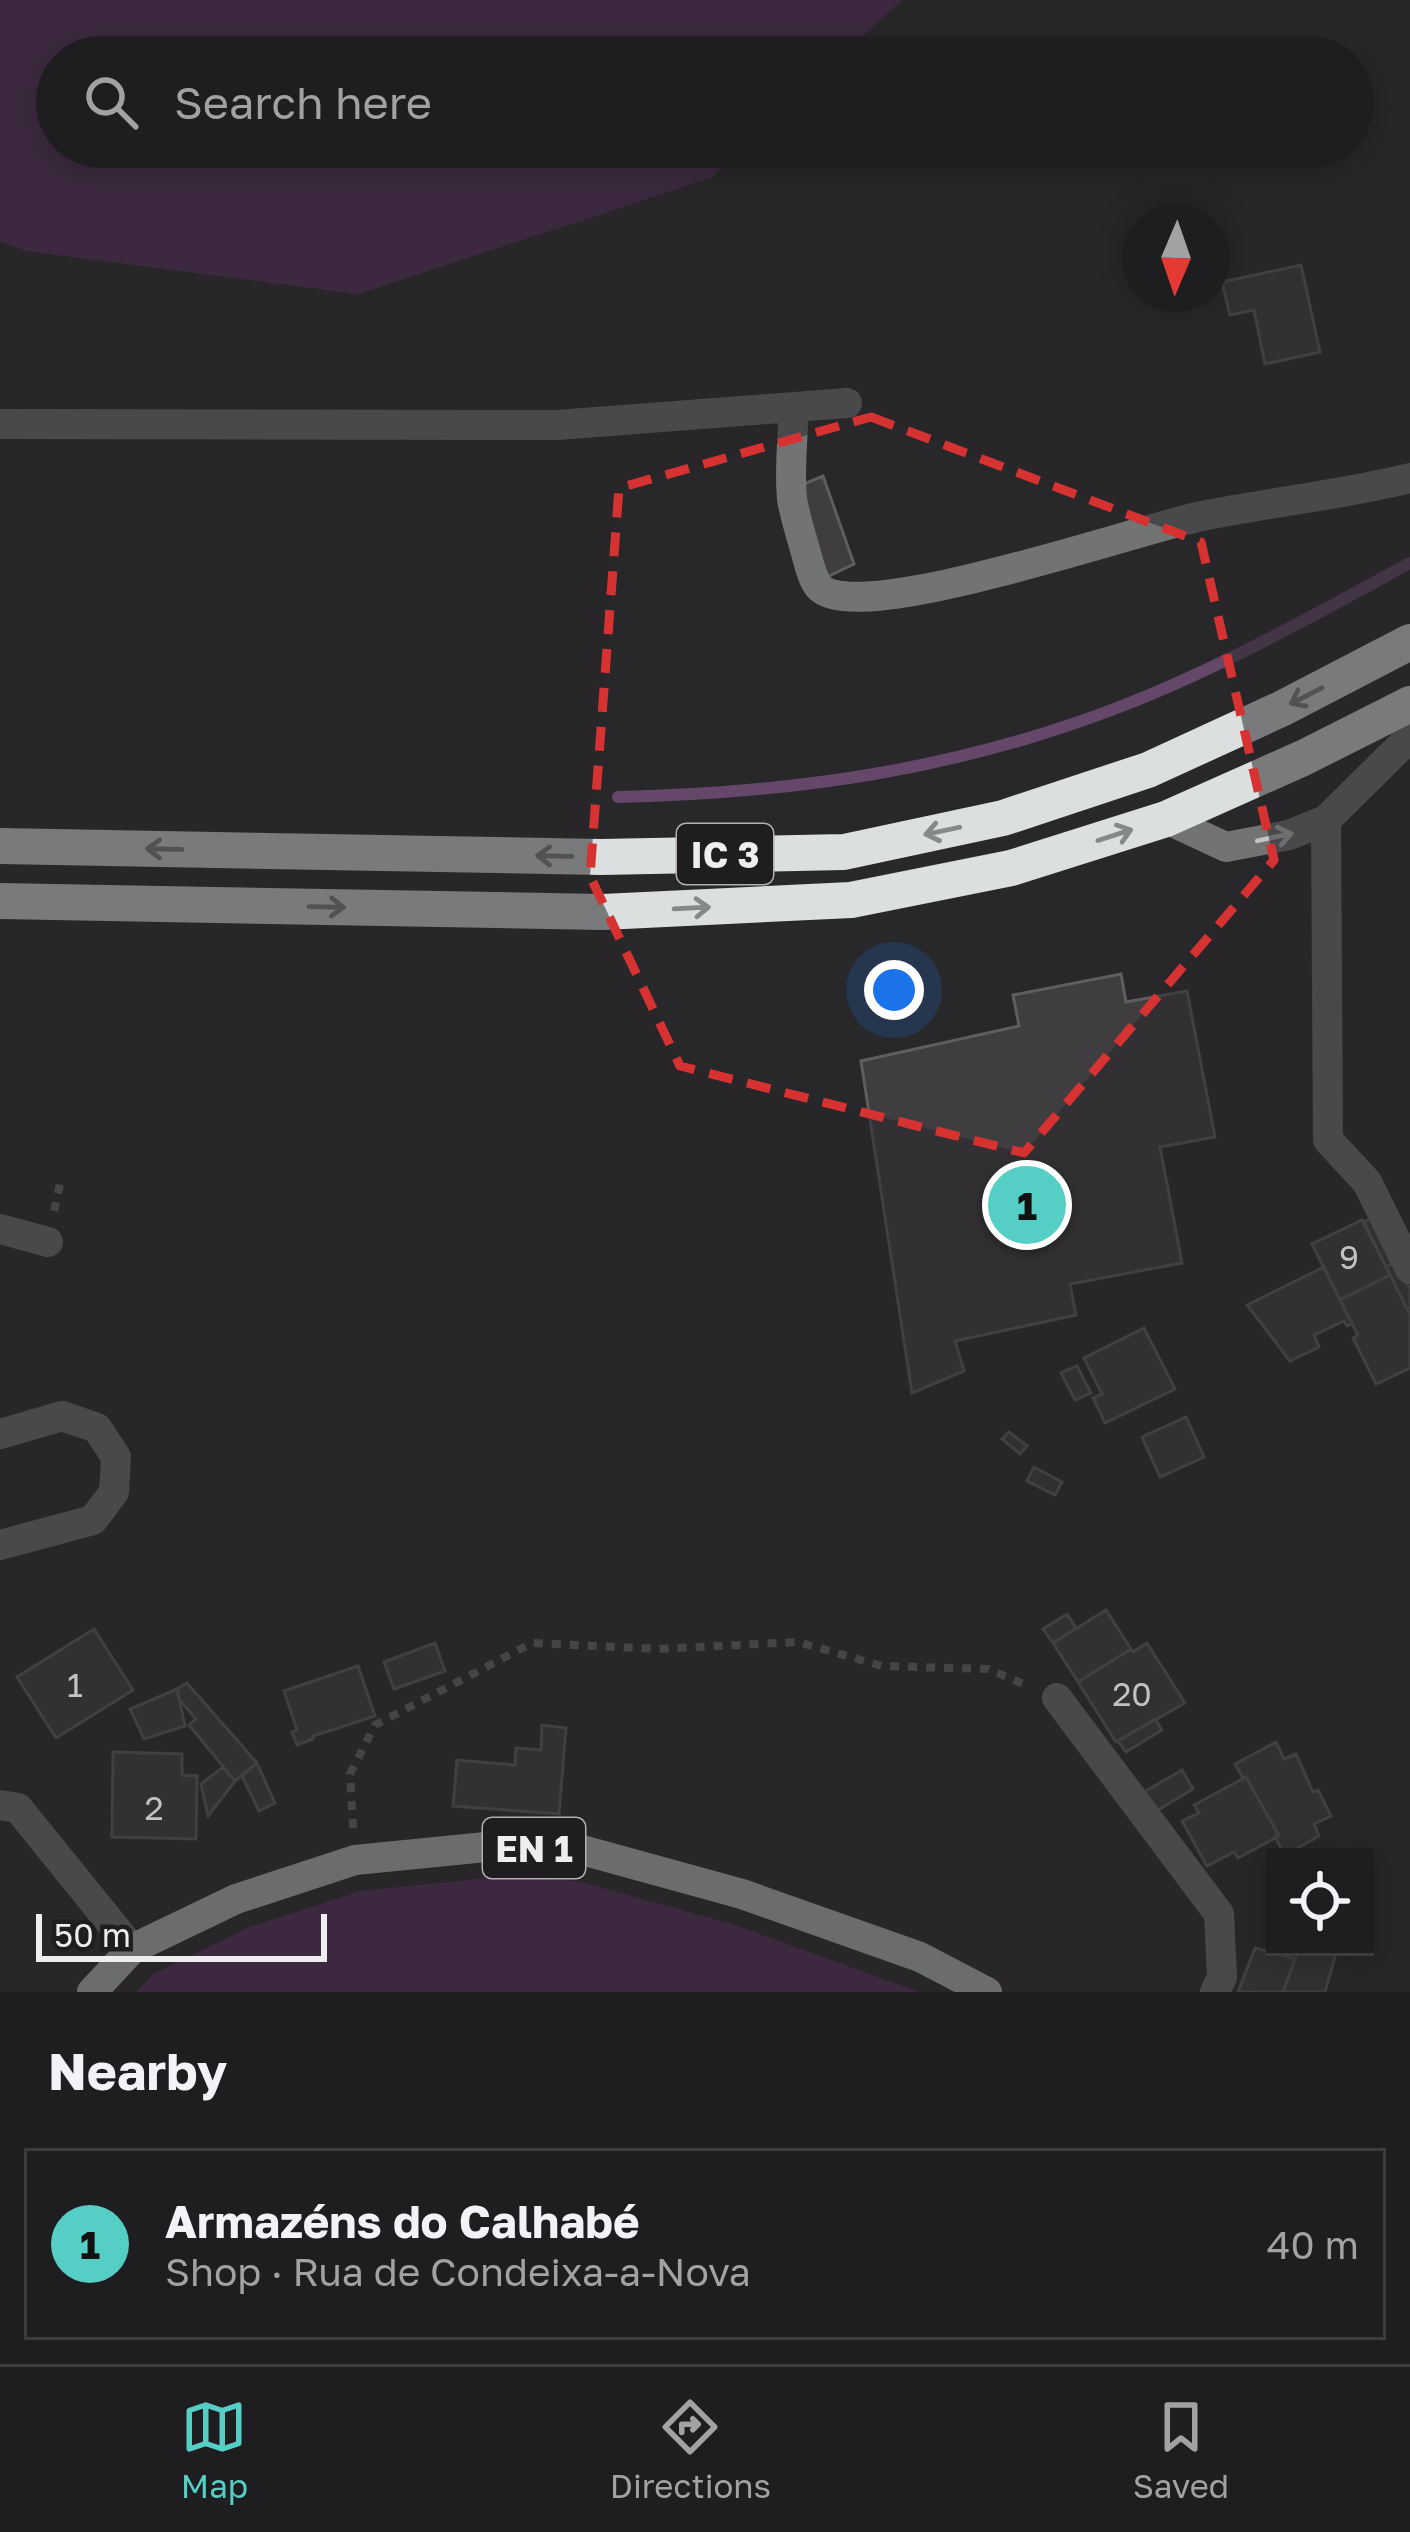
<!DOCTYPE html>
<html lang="en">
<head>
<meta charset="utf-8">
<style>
	:root { --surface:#1e1d1f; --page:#2b2a2c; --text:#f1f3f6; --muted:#a1a2a4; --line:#3c3b3d; --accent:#55cec5 }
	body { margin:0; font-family:"Golos Text",sans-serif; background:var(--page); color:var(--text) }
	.controls { position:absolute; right:36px; bottom:36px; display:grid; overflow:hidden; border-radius:0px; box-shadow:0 6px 30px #0003 }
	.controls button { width:108px; height:108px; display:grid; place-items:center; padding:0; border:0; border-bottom:3px solid var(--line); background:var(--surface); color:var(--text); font:60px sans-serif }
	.compass { position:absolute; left:1122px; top:204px; width:108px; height:108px; border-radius:50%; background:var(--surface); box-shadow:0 6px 30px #0003; rotate:182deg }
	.scale { position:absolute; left:36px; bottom:30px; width:291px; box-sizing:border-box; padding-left:12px; border:6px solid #efedef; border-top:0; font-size:33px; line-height:42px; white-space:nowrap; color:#efedef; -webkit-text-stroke:9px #1f1d1f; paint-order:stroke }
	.you { position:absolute; left:894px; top:990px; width:42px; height:42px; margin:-30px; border:9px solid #fff; border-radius:50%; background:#1a73e8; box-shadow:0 0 0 18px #1a73e833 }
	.badge { display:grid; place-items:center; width:78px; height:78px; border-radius:50%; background:var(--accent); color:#111; font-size:39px; font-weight:700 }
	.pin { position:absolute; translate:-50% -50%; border:6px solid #fff; box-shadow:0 3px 12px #0006 }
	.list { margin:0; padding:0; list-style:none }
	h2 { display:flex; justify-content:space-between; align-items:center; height:156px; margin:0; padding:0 48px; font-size:51px }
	h2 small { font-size:39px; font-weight:400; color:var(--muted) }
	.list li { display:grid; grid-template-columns:78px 1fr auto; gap:36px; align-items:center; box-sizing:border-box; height:192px; margin:0 24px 24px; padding:0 24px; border:3px solid var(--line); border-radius:0px }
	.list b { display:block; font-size:45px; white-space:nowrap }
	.list p { margin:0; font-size:39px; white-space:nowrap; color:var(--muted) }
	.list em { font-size:39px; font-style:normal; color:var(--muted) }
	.icon { flex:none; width:66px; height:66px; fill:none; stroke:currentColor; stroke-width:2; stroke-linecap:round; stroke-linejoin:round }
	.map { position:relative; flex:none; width:1410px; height:1992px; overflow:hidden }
	.search { position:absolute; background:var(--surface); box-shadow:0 6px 30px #0003; left:36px; right:36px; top:36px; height:132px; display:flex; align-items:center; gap:30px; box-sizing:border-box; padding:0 42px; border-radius:66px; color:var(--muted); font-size:45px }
	.sheet { height:372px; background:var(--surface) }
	nav { display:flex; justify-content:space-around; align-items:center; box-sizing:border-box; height:168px; border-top:3px solid var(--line); background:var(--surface); font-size:33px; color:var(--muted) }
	nav a { display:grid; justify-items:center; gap:6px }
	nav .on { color:var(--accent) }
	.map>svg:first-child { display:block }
</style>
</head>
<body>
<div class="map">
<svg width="1410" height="1992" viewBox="0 0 1410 1992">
	<rect width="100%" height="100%" fill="#282729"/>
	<path fill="#552d5a" d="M0 0H902L840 57H57V147H744L711 178 358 294 26 251 0 241Z
		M497 1877 577 1881 732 1924 919 1992H136L152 1975 247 1928 361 1891Z"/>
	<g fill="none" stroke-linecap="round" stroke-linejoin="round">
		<path stroke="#644769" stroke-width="12" d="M618 797C794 793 957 770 1122 706 1222 667 1316 614 1410 563"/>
	</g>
	<path fill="#3f3d3f" stroke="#5f5d5f" stroke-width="3" d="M1301 265 1320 352 1265 364 1254 310 1230 315 1222 282Z
		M823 476 854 564 827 577 800 489 806 483Z
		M1121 974 1126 1002 1187 991 1215 1137 1160 1147 1182 1263 1070 1284 1076 1315 955 1341 964 1371 912 1393 861 1061 1019 1026 1013 995Z
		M1374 1217 1396 1261 1386 1267 1364 1222Z
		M1362 1220 1390 1275 1340 1300 1312 1244Z
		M1396 1261 1410 1289V1308L1407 1309 1386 1267Z
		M1324 1267 1352 1324 1347 1326 1344 1321 1314 1335 1319 1347 1290 1361 1247 1305Z
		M1390 1275 1410 1315V1368L1376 1384 1353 1338 1358 1335 1340 1300Z
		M1144 1328 1175 1389 1105 1423 1093 1398 1102 1394 1084 1358Z
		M1077 1366 1091 1393 1075 1400 1061 1373Z
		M1186 1417 1204 1457 1160 1477 1142 1437Z
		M1009 1432 1027 1446 1020 1454 1002 1439Z
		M1034 1467 1062 1482 1055 1495 1027 1481Z
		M1106 1610 1131 1649 1078 1682 1053 1643Z
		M1067 1614 1076 1628 1053 1643 1043 1629Z
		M94 1629 133 1690 56 1738 17 1677Z
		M435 1643 445 1671 394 1689 384 1662Z
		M1147 1643 1185 1703 1116 1742 1078 1682 1131 1649 1133 1652Z
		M358 1666 375 1716 313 1736V1739L297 1745 292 1732 297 1730 284 1691Z
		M187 1683 257 1763 235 1781 189 1725 196 1719 179 1699 177 1689Z
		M177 1689 185 1726 144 1739 130 1709Z
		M1155 1719 1162 1730 1126 1752 1118 1741Z
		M542 1725 566 1728 559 1814 453 1806 457 1760 515 1765 516 1748 541 1750Z
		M1276 1742 1284 1759 1296 1754 1313 1792 1318 1790 1331 1816 1314 1824 1319 1836 1285 1855 1275 1837 1279 1836 1246 1777 1243 1778 1235 1764Z
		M113 1752 182 1754V1775L197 1776 196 1839 112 1837Z
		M257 1763 275 1803 259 1811 242 1776Z
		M223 1767 235 1781 208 1816 201 1784Z
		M1182 1770 1193 1789 1158 1810 1144 1792Z
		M1246 1777 1279 1836 1238 1858 1234 1852 1207 1866 1182 1821 1199 1813 1194 1805Z
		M1299 1947H1338L1325 1992H1283Z
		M1255 1948 1295 1959 1283 1992H1238Z"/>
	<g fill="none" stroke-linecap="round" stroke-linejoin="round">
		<path stroke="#69686a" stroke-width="8" stroke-dasharray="9 9" stroke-linecap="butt" d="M54 1211 60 1184
			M353 1828 350 1774 375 1725 532 1643 659 1649 798 1642 882 1666 988 1669 1028 1686"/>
		<path stroke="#727473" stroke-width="30" d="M794 407C793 437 789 469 792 499 795 517 801 535 806 553 809 564 812 578 819 587 856 628 1141 528 1202 516 1271 502 1341 495 1410 478
			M0 424 557 425 847 403
			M1166 819 1226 847 1289 835 1326 820 1402 745 1410 733
			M1326 820 1328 1140 1367 1182 1410 1269
			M0 1229 48 1242
			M0 1434 62 1416 97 1428 116 1457 114 1492 93 1520 0 1545
			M1057 1698 1219 1914 1222 1977 1215 1992
			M0 1805 18 1808 132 1949"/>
		<path stroke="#bdc1c0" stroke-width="30" d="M92 1992 132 1949 236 1899 355 1860 496 1846 582 1850 742 1894 920 1957 987 1992"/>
		<path stroke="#dbdfdf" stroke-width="36" d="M0 846 601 857 844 852 1003 818 1148 770 1281 709 1410 642
			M0 901 603 912 851 900 1011 868 1166 819 1303 758 1410 704"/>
	</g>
	<defs><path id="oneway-shaft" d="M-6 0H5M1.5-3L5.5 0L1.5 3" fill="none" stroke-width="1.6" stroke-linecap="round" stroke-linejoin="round" transform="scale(3)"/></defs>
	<g stroke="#868889">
		<use href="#oneway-shaft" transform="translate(1306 696) rotate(153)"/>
		<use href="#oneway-shaft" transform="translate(942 831) rotate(168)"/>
		<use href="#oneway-shaft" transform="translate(1115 835) rotate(-18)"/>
		<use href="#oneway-shaft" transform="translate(164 849) rotate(-179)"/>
		<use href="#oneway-shaft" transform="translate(554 856) rotate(-179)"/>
		<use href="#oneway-shaft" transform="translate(327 907) rotate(1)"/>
		<use href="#oneway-shaft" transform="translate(692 908) rotate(-3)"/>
	</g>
	<use stroke="#c3c3c4" href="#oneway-shaft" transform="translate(1275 837) rotate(-12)"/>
	<path d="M0 0H1410V1992H0ZM871 417 1201 542 1274 860 1024 1153 680 1066 590 876 619 488Z" fill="#282729" fill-opacity=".55" fill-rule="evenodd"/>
	<path fill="none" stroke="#d73232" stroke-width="9" stroke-dasharray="24 15" stroke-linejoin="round" d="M871 417 1201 542 1274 860 1024 1153 680 1066 590 876 619 488Z"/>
	<g text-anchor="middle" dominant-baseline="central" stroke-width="9" stroke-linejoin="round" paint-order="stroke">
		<g font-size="33" fill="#c3c1c3">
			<text x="1349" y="1256">9</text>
			<text x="75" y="1684">1</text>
			<text x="1132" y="1693">20</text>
			<text x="154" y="1807">2</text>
		</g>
		<g fill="#1f1d1f" stroke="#b1afb1" stroke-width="3">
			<rect x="677" y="824" width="96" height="60" rx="9"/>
			<rect x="483" y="1818" width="102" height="60" rx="9"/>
		</g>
		<g font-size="36" font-weight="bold" fill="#efedef">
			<text x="725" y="854">IC 3</text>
			<text x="534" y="1848">EN 1</text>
		</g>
	</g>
</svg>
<div class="controls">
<button><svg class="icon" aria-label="locate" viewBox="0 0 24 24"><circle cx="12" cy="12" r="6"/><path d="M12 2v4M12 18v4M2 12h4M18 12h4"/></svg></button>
</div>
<svg class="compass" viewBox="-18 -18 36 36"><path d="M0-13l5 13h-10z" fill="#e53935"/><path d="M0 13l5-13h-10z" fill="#a1a2a4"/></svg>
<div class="scale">50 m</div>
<div class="you"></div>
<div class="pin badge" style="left:1027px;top:1205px">1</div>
<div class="search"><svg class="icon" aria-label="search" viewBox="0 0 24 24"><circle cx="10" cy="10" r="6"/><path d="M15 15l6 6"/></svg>Search here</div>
</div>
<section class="sheet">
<h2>Nearby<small></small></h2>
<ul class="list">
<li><span class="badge">1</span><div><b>Armazéns do Calhabé</b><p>Shop · Rua de Condeixa-a-Nova</p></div><em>40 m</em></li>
</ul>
</section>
<nav>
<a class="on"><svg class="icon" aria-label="map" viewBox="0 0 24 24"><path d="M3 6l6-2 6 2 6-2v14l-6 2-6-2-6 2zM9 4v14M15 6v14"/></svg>Map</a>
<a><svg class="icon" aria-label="directions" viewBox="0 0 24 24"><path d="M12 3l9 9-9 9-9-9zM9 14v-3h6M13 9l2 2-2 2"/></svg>Directions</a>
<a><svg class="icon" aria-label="saved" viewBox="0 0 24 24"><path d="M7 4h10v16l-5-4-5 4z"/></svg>Saved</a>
</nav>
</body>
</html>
